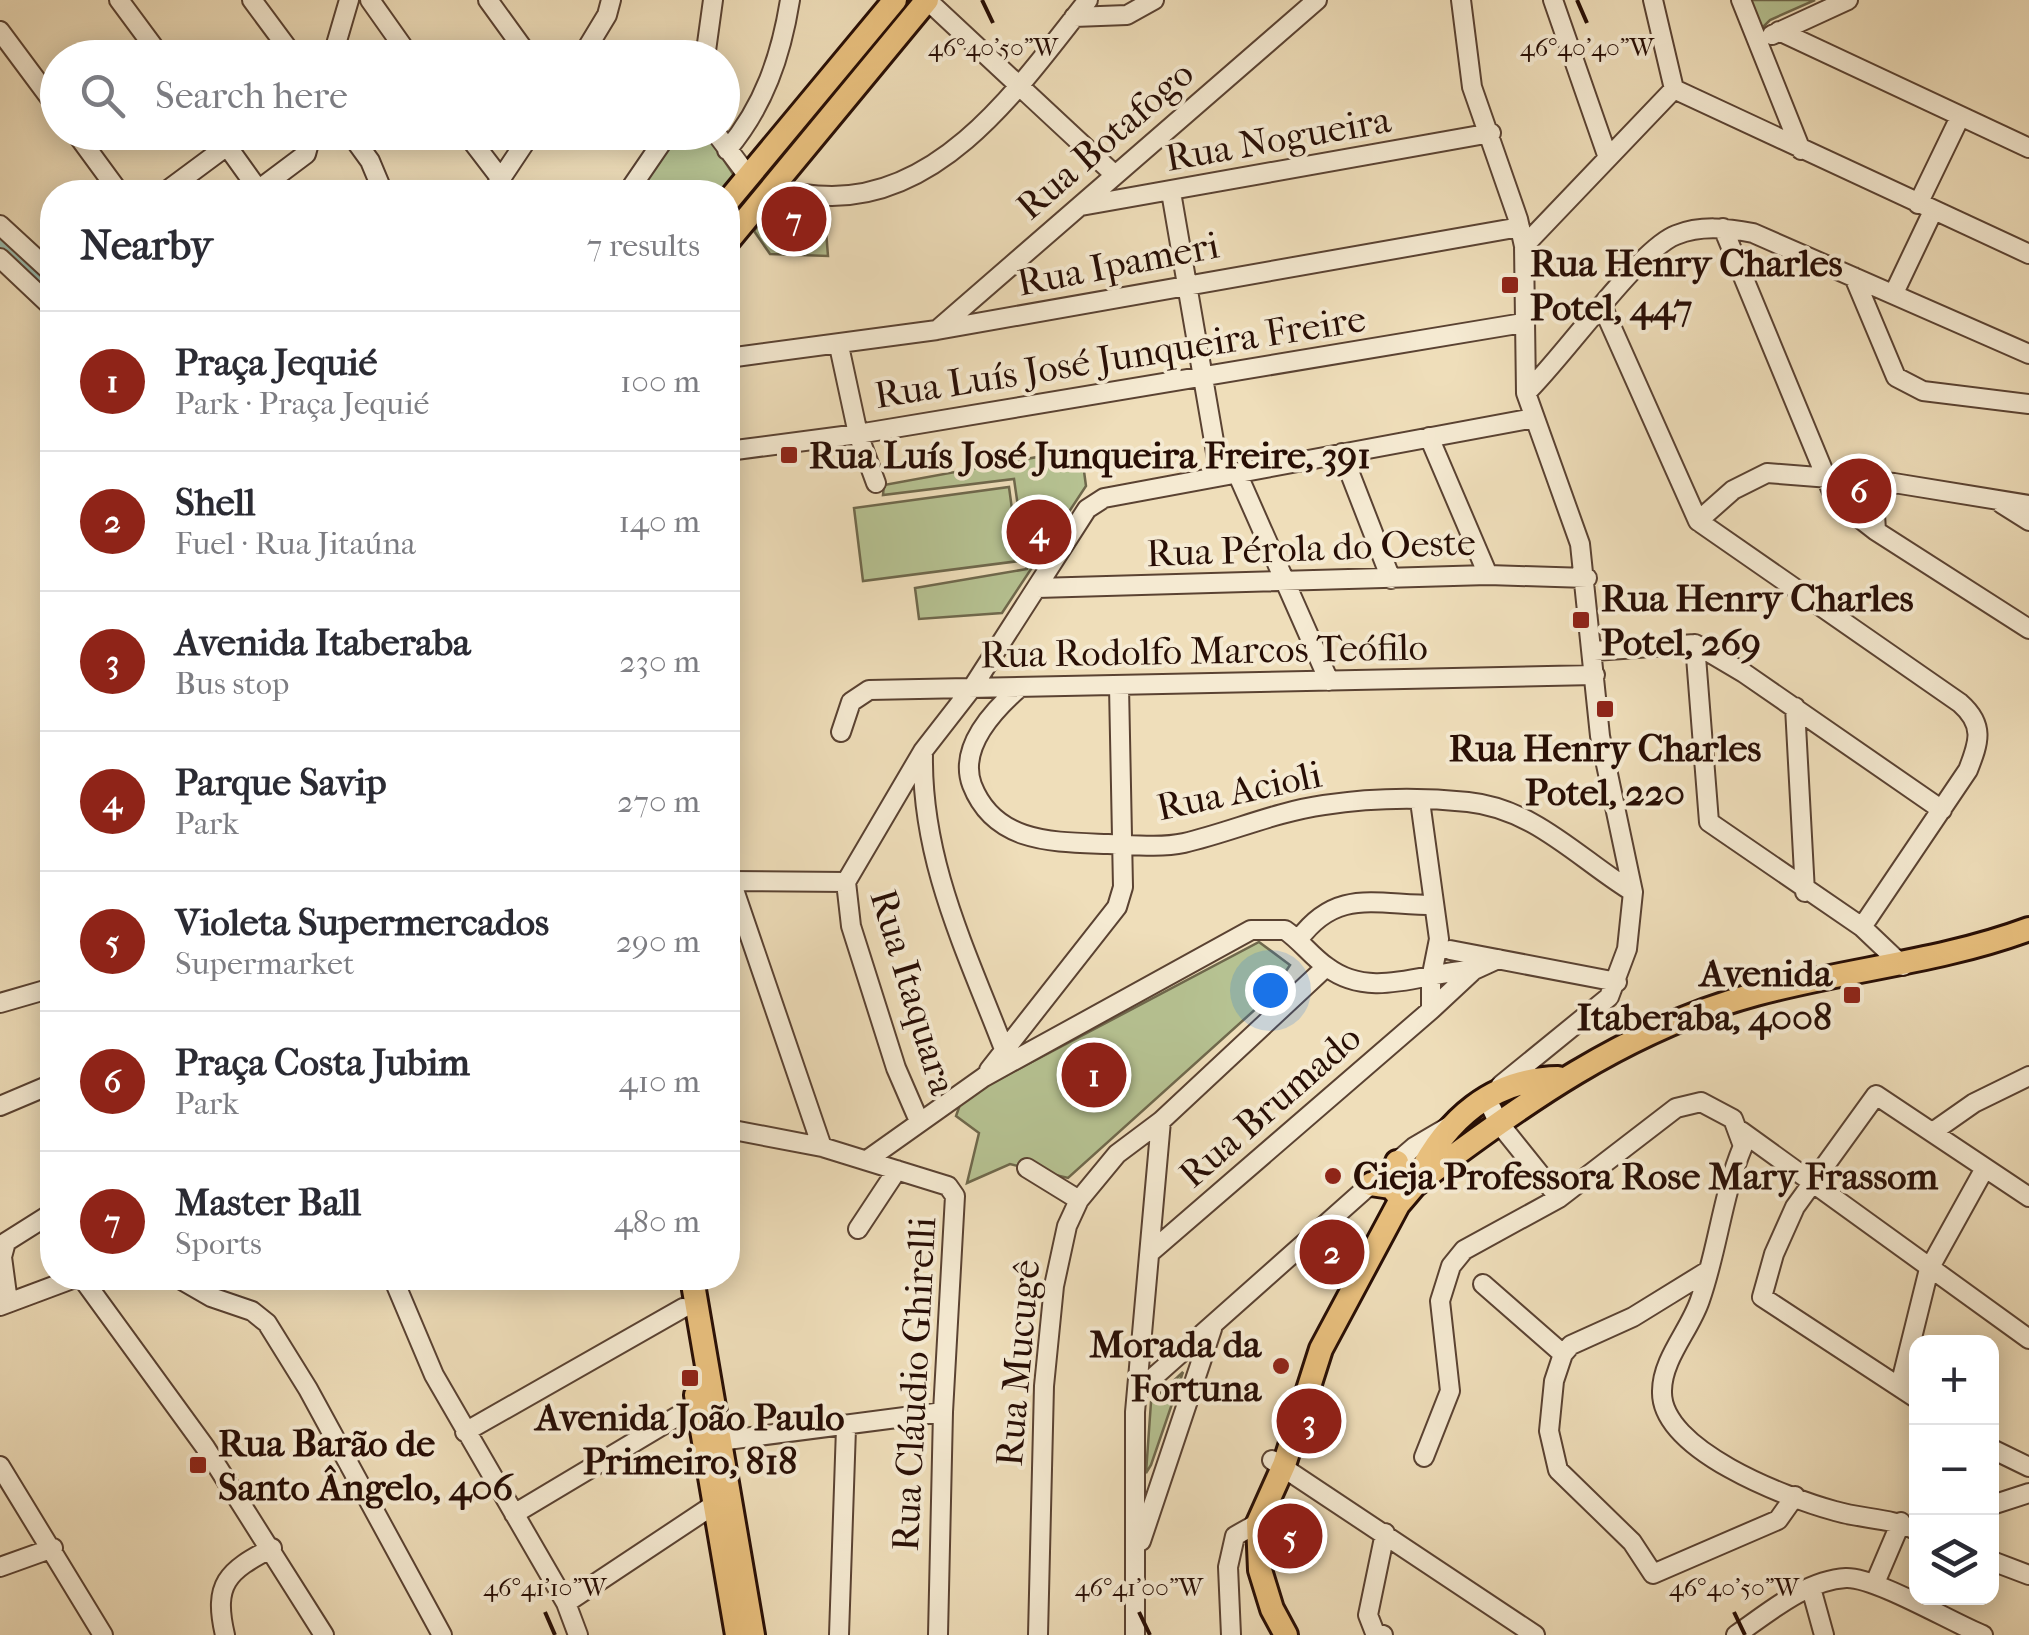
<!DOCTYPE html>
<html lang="en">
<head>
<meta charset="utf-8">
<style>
	:root { --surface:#fff; --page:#f7f7f7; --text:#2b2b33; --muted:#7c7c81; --line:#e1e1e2; --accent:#8f2418 }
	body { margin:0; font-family:"IM FELL French Canon",serif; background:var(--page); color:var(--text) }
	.controls { position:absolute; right:30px; bottom:30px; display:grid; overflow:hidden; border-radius:20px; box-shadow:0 5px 25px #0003 }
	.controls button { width:90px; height:90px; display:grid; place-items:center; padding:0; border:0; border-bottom:2px solid var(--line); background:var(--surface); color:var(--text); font:50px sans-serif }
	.you { position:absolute; left:1270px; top:990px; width:35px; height:35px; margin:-25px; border:8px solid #fff; border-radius:50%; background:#1a73e8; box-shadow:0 0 0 15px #1a73e833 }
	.badge { display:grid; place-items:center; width:65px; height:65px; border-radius:50%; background:var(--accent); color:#fff; font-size:32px; font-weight:700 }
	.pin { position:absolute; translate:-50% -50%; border:5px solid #fff; box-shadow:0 2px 10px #0006 }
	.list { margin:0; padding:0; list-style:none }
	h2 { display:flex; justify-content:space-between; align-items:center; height:130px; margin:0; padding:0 40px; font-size:42px }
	h2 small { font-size:32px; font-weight:400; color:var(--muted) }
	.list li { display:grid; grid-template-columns:65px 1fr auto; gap:30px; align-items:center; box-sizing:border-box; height:140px; padding:0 40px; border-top:2px solid var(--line) }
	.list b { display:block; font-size:38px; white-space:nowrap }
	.list p { margin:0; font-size:32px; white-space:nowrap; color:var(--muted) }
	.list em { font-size:32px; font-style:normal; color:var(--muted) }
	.icon { flex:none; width:55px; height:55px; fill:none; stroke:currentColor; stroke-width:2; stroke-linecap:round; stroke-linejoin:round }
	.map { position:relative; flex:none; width:2029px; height:1635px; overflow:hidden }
	.search { position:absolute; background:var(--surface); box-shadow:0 5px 25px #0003; left:40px; top:40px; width:700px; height:110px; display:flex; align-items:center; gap:25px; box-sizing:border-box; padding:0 35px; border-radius:55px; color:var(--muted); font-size:38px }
	.panel { position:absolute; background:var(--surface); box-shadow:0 5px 25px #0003; left:40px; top:180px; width:700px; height:1110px; border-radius:40px }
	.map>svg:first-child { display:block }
</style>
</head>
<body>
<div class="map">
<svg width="2029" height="1635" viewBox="0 0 2029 1635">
	<rect width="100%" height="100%" fill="#efdeba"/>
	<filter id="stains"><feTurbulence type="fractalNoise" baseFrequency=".002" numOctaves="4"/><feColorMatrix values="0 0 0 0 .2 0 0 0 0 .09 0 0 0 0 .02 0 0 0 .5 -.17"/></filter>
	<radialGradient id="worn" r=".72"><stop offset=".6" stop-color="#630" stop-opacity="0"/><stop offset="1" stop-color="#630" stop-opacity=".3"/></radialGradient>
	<path fill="#b6c292" stroke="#6f684c" stroke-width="2.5" d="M1746 0H1815L1770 20 1759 31Z
		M672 133H706L735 177 724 192H630Z
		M824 205 828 256 770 254 754 231 771 207Z
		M1081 449 1086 486 1002 613 919 619 915 588 1027 569 1014 479 883 495 884 485Z
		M1009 487 1019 561 863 581 854 508Z
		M1259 942 1290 965 1269 997 1068 1178 1010 1164 967 1183 979 1133 956 1116 962 1099Z
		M1183 1372 1151 1465 1146 1473 1151 1402Z"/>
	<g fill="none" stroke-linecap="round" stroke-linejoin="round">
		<path stroke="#9abcae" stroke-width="14" d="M0 245 52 292"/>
		<defs>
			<path id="minor" d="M119 0 162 58
				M252 0 295 58
				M370 0 411 58
				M488 0 530 58
				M927 0 1115 175
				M1461 0 1472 87 1518 219 1524 246 1526 393 1580 544 1600 736 1633 892 1627 949 1609 997 1501 1085
				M1553 0 1607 155
				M1741 0 1801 150
				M1074 17 1127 15 1154 0
				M0 31 58 109
				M1779 31 2029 148
				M1772 35 1848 0
				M332 58 349 0
				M581 58 607 15 611 0
				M705 58 713 0
				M1674 89 2029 254
				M75 132 119 192
				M217 132 260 192
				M349 132 370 161 383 192
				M465 132 501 179
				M715 132 748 176
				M727 150C764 106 781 56 790 0
				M258 190 306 154 312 132
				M770 191C791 192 812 196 832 196 947 196 1024 80 1088 0
				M165 192 227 146
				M492 192 532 132
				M628 192 669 132
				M1171 192 1220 476
				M1918 204 1960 117
				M1081 206 1491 133
				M0 225 52 273
				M1723 228 1835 499 1876 531 2029 629
				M1524 246 1674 89 1653 0
				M0 258 52 307
				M1854 277 1896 377 1923 391 2029 404
				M1894 293 1933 211
				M1603 308 1698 521 1960 703C1985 725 1979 742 1968 770L1862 927
				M937 330 1317 0
				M839 346 858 434 876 483
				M728 358 937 330 1520 227
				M1526 393C1562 359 1639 249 1676 235 1701 225 1727 228 1753 233L2029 354
				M1429 437 1488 575
				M728 451 858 434 1523 323
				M1342 453 1391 579
				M1237 473 1329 681
				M2002 504 2029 521
				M1698 521 1733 490 1767 473 1894 483 2029 505
				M1876 531 1874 497 1894 483
				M1037 588 1488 575 1587 578
				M1695 644 1709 822 1862 927 1903 966
				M1594 651 1695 644 1744 673 1942 810
				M1019 688C994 710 958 747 972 785 995 844 1054 842 1108 844 1132 845 1161 848 1184 843 1231 832 1275 812 1324 805 1369 798 1422 797 1468 802 1535 809 1579 859 1633 892
				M1795 707 1805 892
				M841 732 851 702 869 690 1595 675
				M923 753C921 861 966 950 1004 1049
				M1420 801 1439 939 1431 979V1010L1474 970 1498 959
				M728 881 846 882
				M731 881 822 1147
				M1299 939C1337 888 1375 905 1434 905
				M1450 950 1617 982
				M0 1003 52 988
				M989 1070 1117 907 1123 887 1119 686
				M0 1106 52 1084
				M1492 1109 1498 1122 1559 1198
				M919 1121 896 1068 851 926 846 882 923 751 972 688 1087 509 1104 498 1534 418
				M728 1129 822 1147 948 1186 955 1196 943 1412 938 1635
				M1741 1131 2029 1339
				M1934 1131 1974 1103 2029 1076
				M867 1160 984 1077 1251 930H1285C1301 941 1311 956 1327 967 1372 1001 1425 971 1474 970
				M1027 1168 1079 1200
				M858 1229 897 1170
				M1152 1251 1431 1010
				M1706 1272 1633 1317 1571 1345 1563 1354 1554 1381 1549 1431 1558 1470 1632 1542 1653 1574 1778 1520 1795 1496
				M82 1278 205 1447 324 1635
				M178 1278 211 1297 252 1311 267 1323 308 1389 442 1635
				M393 1278 434 1375 566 1603 578 1635
				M1483 1284 1563 1354
				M8 1302 2 1257 6 1242 52 1213
				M0 1306 75 1278
				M1900 1386 1929 1269 1985 1168
				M1138 1391 1371 1184 1414 1147 1448 1127
				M1916 1398 1762 1297 1774 1254 1795 1207 1876 1095 2029 1197
				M465 1432 683 1308
				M720 1441 943 1412
				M1992 1449 2029 1467
				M1424 1457 1450 1391 1440 1301 1451 1266 1464 1250 1559 1198 1676 1108 1701 1102 1733 1119 1743 1146C1722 1196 1718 1249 1700 1300 1690 1330 1662 1359 1662 1391 1660 1450 1787 1498 1835 1511 1862 1519 1891 1518 1916 1530
				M1272 1460 1535 1635
				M0 1466 103 1635
				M1992 1505 2029 1493
				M514 1514 698 1404
				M1141 1541 1212 1329
				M1992 1561 2029 1575
				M0 1567 53 1548
				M1875 1583 1901 1522
				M1811 1588 1824 1635
				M566 1603 715 1504
				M225 1635C213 1584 227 1571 272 1548
				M839 1635 846 1428
				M1038 1635 1044 1386 1054 1286 1067 1226 1079 1200 1117 1154 1161 1121 1326 967
				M1135 1635V1412L1161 1121
				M1231 1635 1228 1567 1235 1536 1258 1523
				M1383 1635 1375 1633 1368 1615 1385 1533
				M1736 1635C1768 1613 1806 1580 1846 1578 1875 1577 1951 1622 1983 1635"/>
			<path id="major" d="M728 201 895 0
				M728 241 927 0
				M1397 1162 1401 1176 1415 1185
				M1418 1177C1446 1120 1492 1079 1558 1078
				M1371 1184 1391 1187 1402 1200
				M692 1278 753 1635
				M696 1395 737 1635
				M1286 1635 1272 1609 1260 1570 1258 1523 1284 1465 1321 1349 1398 1205 1415 1185C1520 1105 1626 1029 1756 994 1848 969 1940 962 2029 929"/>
		</defs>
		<use href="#minor" stroke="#5a4232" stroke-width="22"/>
		<use href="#major" stroke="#280e05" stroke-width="28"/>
		<use href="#minor" stroke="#f5ead2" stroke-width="18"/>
		<use href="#major" stroke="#e8bf7d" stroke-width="22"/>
	</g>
	<path fill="none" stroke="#280e05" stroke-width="4" d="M982 0 993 23M1577 0 1587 23M545 1612 555 1635M1139 1612 1150 1635M1734 1612 1745 1635"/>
	<g fill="#8f2418" stroke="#f5ead2" stroke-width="4">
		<rect x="1500" y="275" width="20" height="20" rx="5"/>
		<rect x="779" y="445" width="20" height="20" rx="5"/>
		<rect x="1571" y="610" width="20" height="20" rx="5"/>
		<rect x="1595" y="699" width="20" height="20" rx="5"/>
		<rect x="1842" y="985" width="20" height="20" rx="5"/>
		<circle cx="1333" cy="1176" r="10"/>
		<circle cx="1281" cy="1366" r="10"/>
		<rect x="680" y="1368" width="20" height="20" rx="5"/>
		<rect x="188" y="1455" width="20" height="20" rx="5"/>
	</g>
	<g text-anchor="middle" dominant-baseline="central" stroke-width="8" stroke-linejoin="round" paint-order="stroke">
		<g font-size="38" fill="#280e05" stroke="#f5ead2">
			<text transform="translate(1278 139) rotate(-10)">Rua Nogueira</text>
			<text transform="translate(1105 140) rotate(-41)">Rua Botafogo</text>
			<text transform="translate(1118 264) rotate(-11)">Rua Ipameri</text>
			<text transform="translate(1120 357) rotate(-9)">Rua Luís José Junqueira Freire</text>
			<text transform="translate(1311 548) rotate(-2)">Rua Pérola do Oeste</text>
			<text transform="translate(1204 651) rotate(-1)">Rua Rodolfo Marcos Teófilo</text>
			<text transform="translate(1239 791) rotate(-12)">Rua Acioli</text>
			<text transform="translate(913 992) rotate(73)">Rua Itaquara</text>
			<text transform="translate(1270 1106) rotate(-41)">Rua Brumado</text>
			<text transform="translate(1018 1363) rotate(-85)">Rua Mucugê</text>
			<text transform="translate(914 1384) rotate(-87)">Rua Cláudio Ghirelli</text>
		</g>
		<g font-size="38" font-weight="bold" fill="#280e05" stroke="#f5ead2" text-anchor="start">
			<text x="1530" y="263">Rua Henry Charles<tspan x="1530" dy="44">Potel, 447</tspan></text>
			<text x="809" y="455">Rua Luís José Junqueira Freire, 391</text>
			<text x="1601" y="598">Rua Henry Charles<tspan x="1601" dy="44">Potel, 269</tspan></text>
			<text x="1605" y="748" text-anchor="middle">Rua Henry Charles<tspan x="1605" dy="44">Potel, 220</tspan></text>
			<text x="1832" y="973" text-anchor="end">Avenida<tspan x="1832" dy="44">Itaberaba, 4008</tspan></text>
			<text x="1353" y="1176">Cieja Professora Rose Mary Frassom</text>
			<text x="1261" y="1344" text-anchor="end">Morada da<tspan x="1261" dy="44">Fortuna</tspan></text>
			<text x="690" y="1417" text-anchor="middle">Avenida João Paulo<tspan x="690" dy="44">Primeiro, 818</tspan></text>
			<text x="218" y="1443">Rua Barão de<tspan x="218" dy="44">Santo Ângelo, 406</tspan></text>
		</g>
	</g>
	<g font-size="25" text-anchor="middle" fill="#280e05" stroke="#f5ead2" stroke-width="8" stroke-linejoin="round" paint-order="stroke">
		<text x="1587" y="56">46°40'40"W</text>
		<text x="993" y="56">46°40'50"W</text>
		<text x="545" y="1596">46°41'10"W</text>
		<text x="1139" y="1596">46°41'00"W</text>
		<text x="1734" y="1596">46°40'50"W</text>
	</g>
	<rect width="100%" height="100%" filter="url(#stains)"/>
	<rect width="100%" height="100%" fill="url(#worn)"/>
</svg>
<div class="controls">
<button>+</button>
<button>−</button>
<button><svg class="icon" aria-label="layers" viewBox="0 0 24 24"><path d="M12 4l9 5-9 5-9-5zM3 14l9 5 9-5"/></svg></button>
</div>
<div class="you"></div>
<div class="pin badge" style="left:1094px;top:1075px">1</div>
<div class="pin badge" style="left:1332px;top:1252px">2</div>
<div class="pin badge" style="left:1309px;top:1421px">3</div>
<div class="pin badge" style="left:1039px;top:532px">4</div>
<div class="pin badge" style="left:1290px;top:1536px">5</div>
<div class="pin badge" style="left:1859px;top:491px">6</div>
<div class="pin badge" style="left:794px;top:219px">7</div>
<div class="search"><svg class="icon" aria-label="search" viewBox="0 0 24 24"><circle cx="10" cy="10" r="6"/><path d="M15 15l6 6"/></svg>Search here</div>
<section class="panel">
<h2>Nearby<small>7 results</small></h2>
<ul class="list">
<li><span class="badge">1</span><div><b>Praça Jequié</b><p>Park · Praça Jequié</p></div><em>100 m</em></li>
<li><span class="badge">2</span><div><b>Shell</b><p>Fuel · Rua Jitaúna</p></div><em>140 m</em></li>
<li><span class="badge">3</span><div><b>Avenida Itaberaba</b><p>Bus stop</p></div><em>230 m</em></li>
<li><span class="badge">4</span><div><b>Parque Savip</b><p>Park</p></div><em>270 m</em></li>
<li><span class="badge">5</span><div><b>Violeta Supermercados</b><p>Supermarket</p></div><em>290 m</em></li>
<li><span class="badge">6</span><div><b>Praça Costa Jubim</b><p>Park</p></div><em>410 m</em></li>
<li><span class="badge">7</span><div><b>Master Ball</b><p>Sports</p></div><em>480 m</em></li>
</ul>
</section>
</div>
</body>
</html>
